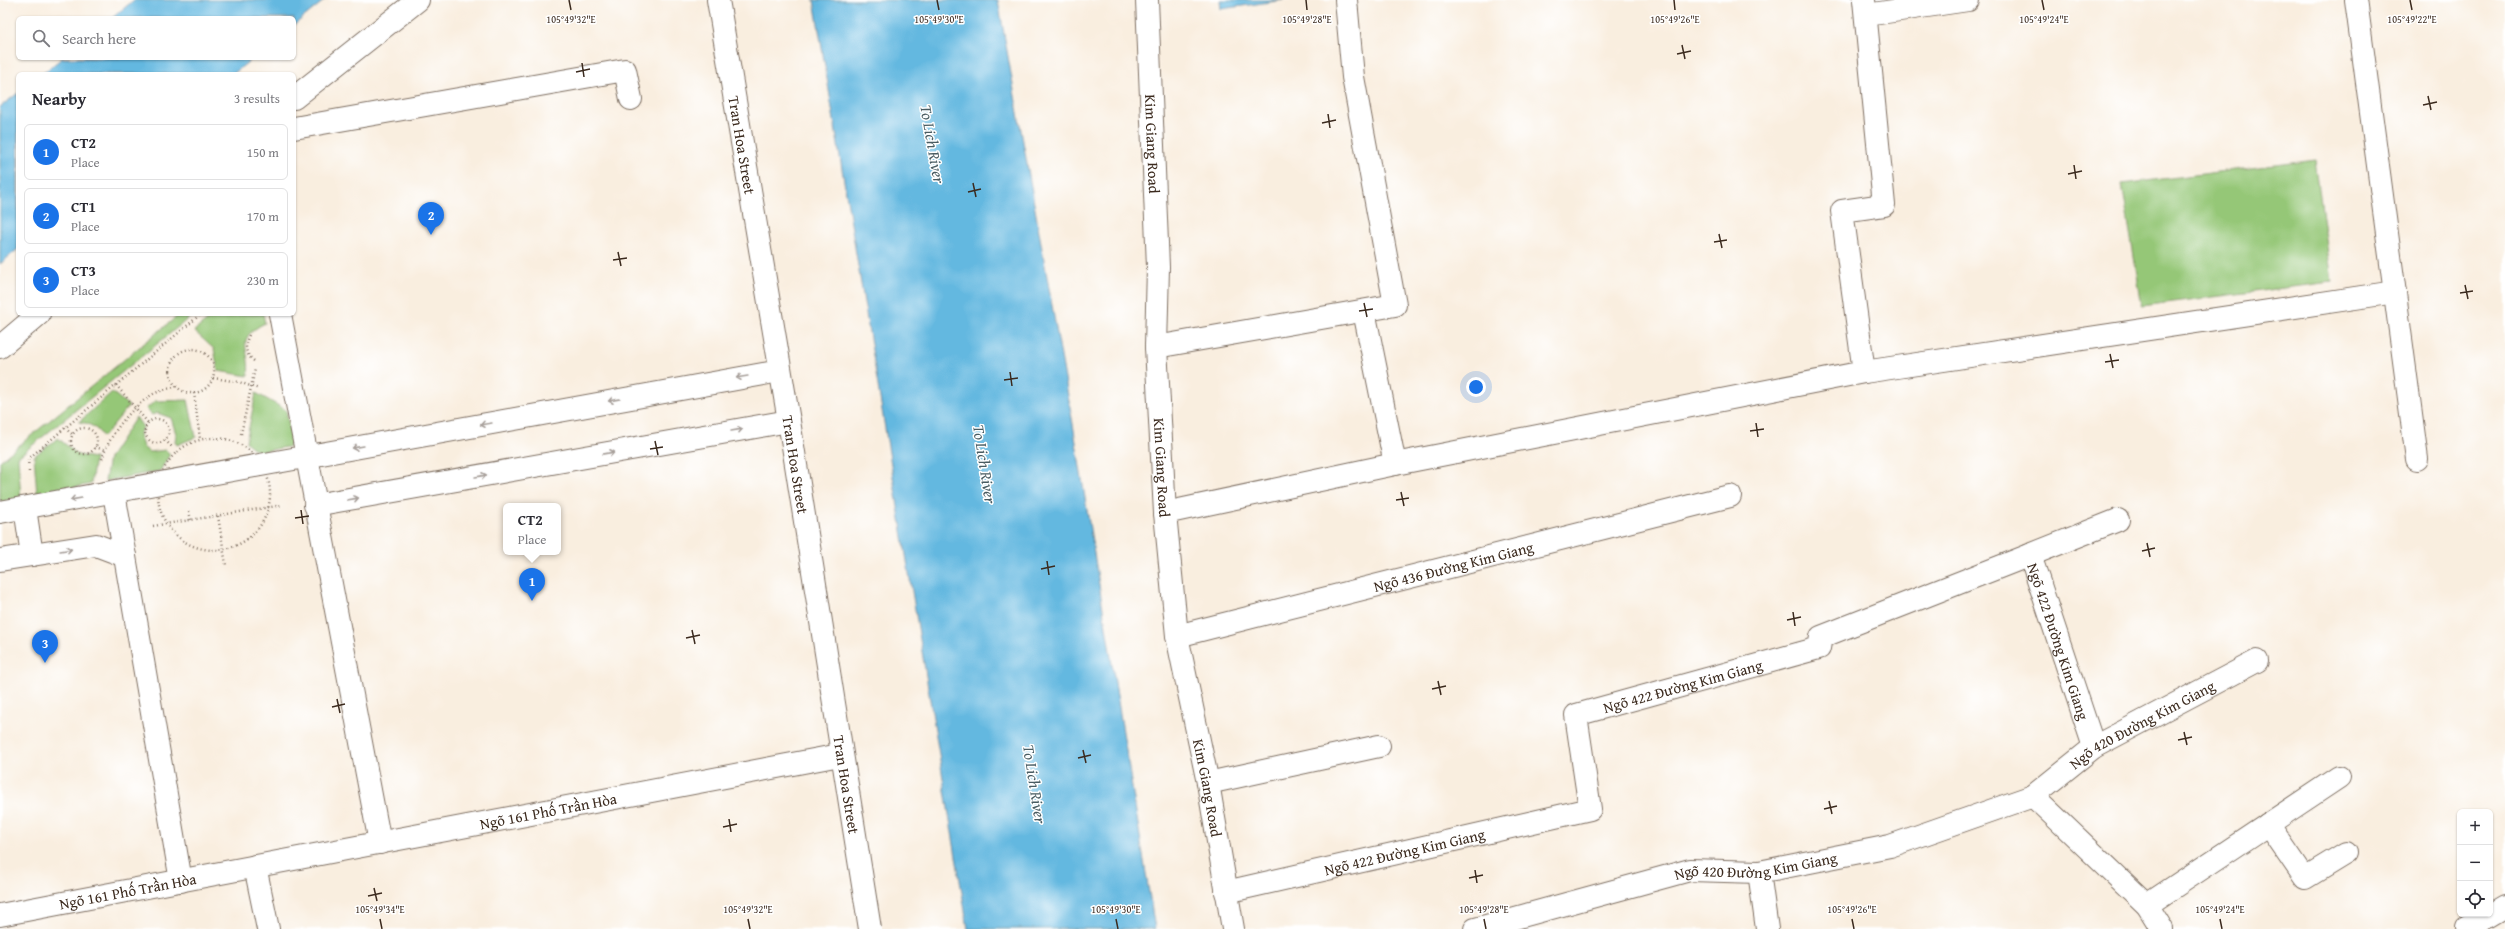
<!DOCTYPE html>
<html lang="en">
<head>
<meta charset="utf-8">
<style>
	:root { --surface:#fff; --page:#f2f2f3; --text:#2b2b33; --muted:#7c7c81; --line:#e1e1e2; --accent:#1a73e8 }
	body { margin:0; font-family:"Gentium Book Plus",serif; background:var(--page); color:var(--text) }
	.controls { position:absolute; right:12px; bottom:12px; display:grid; overflow:hidden; border-radius:6px; box-shadow:0 1px 3px #0004 }
	.controls button { width:36px; height:36px; display:grid; place-items:center; padding:0; border:0; border-bottom:1px solid var(--line); background:var(--surface); color:var(--text); font:20px sans-serif }
	.you { position:absolute; left:1476px; top:387px; width:14px; height:14px; margin:-10px; border:3px solid #fff; border-radius:50%; background:#1a73e8; box-shadow:0 0 0 6px #1a73e833 }
	.badge { display:grid; place-items:center; width:26px; height:26px; border-radius:50%; background:var(--accent); color:#fff; font-size:13px; font-weight:700 }
	.pin { position:absolute; translate:-50% -33px; filter:drop-shadow(0 1px 2px #0008) }
	.pin::after { content:''; position:absolute; top:21px; width:14px; height:12px; background:inherit; clip-path:polygon(0 0,100% 0,50% 100%) }
	.popup { position:absolute; left:503px; top:503px; width:58px; height:52px; box-sizing:border-box; display:grid; place-content:center; border-radius:6px; background:var(--surface); filter:drop-shadow(0 1px 3px #0005); font-size:13px; white-space:nowrap; color:var(--muted) }
	.popup b { font-size:15px; color:var(--text) }
	.popup::after { content:''; position:absolute; left:50%; top:100%; margin-left:-8px; border:8px solid transparent; border-top-color:var(--surface) }
	.list { margin:0; padding:0; list-style:none }
	h2 { display:flex; justify-content:space-between; align-items:center; height:52px; margin:0; padding:0 16px; font-size:17px }
	h2 small { font-size:13px; font-weight:400; color:var(--muted) }
	.list li { display:grid; grid-template-columns:26px 1fr auto; gap:12px; align-items:center; box-sizing:border-box; height:56px; margin:0 8px 8px; padding:0 8px; border:1px solid var(--line); border-radius:6px }
	.list b { display:block; font-size:15px; white-space:nowrap }
	.list p { margin:0; font-size:13px; white-space:nowrap; color:var(--muted) }
	.list em { font-size:13px; font-style:normal; color:var(--muted) }
	.icon { flex:none; width:22px; height:22px; fill:none; stroke:currentColor; stroke-width:2; stroke-linecap:round; stroke-linejoin:round }
	.map { position:relative; flex:none; width:2505px; height:929px; overflow:hidden }
	.search { position:absolute; background:var(--surface); box-shadow:0 1px 3px #0004; left:16px; top:16px; width:280px; height:44px; display:flex; align-items:center; gap:10px; box-sizing:border-box; padding:0 14px; border-radius:6px; color:var(--muted); font-size:15px }
	.panel { position:absolute; background:var(--surface); box-shadow:0 1px 3px #0004; left:16px; top:72px; width:280px; height:244px; border-radius:6px }
	.map>svg:first-child { display:block }
</style>
</head>
<body>
<div class="map">
<svg width="2505" height="929" viewBox="0 0 2505 929">
	<rect width="100%" height="100%" fill="#fff"/>
	<filter id="ink" filterUnits="userSpaceOnUse"><feTurbulence type="fractalNoise" baseFrequency=".025" numOctaves="2"/><feDisplacementMap in="SourceGraphic" scale="8" xChannelSelector="R" yChannelSelector="G"/><feConvolveMatrix kernelMatrix="1 2 1 2 8 2 1 2 1" color-interpolation-filters="sRGB"/></filter>
	<filter id="wash" filterUnits="userSpaceOnUse"><feTurbulence type="fractalNoise" baseFrequency=".012" numOctaves="4" result="noise"/><feDisplacementMap in="SourceGraphic" scale="16" xChannelSelector="R" yChannelSelector="G"/><feGaussianBlur stdDeviation="0.9" result="paint"/><feColorMatrix in="noise" values="0 0 0 0 0 0 0 0 0 0 0 0 0 0 0 0 0 1.4 0 .05"/><feComposite in="paint" operator="in"/></filter>
	<g filter="url(#wash)">
		<rect width="100%" height="100%" fill="#f9eedf"/>
		<path fill="#95c777" stroke="#68784a" d="M2315 160 2332 282 2142 306 2122 184Z
			M180 314H194L18 457 21 498 0 502V461Z
			M215 314H263L265 323C232 340 252 349 248 376L218 371 214 349 194 331Z
			M112 392 129 406 103 437C97 428 90 423 79 422Z
			M256 393 286 410 293 446 258 452 246 442Z
			M188 400 196 437 177 445 175 442 176 434 171 418 157 413 152 415 146 409 155 401Z
			M136 417 143 427 139 434 143 447 149 452 166 450 170 454 160 471 105 481 109 458Z
			M58 438 78 455 95 458 91 484 37 495 34 456Z"/>
		<path fill="#63b8e0" stroke="#4f717f" d="M134 0H325L294 25V18H112Z
			M814 0H998L1073 424 1155 929H968Z
			M1220 0H1284L1221 9Z
			M62 58H253L233 74H42Z
			M18 93V249L0 264V107Z"/>
	</g>
	<g filter="url(#ink)">
		<g fill="none" stroke-linecap="round" stroke-linejoin="round">
			<defs>
				<g id="minor">
					<path d="M2356 0 2417 459"/>
					<path d="M1866 15 1968 0"/>
					<path d="M294 128 625 70 631 99"/>
					<path d="M1364 311 1395 464"/>
					<path d="M280 314 380 843"/>
					<path d="M1156 347 1395 305 1353 77 1346 0"/>
					<path d="M1864 372 2395 292"/>
					<path d="M114 493 181 881"/>
					<path d="M315 505 789 421"/>
					<path d="M25 508 32 555"/>
					<path d="M0 512 780 371"/>
					<path d="M1165 513 1395 464 1864 372 1842 211 1884 205 1864 0"/>
					<path d="M2030 555 2118 520"/>
					<path d="M0 560 96 545 125 556"/>
					<path id="s1" d="M1177 636 1730 496"/>
					<path d="M1208 783 1379 746"/>
					<path d="M2033 796 2147 905 2162 929"/>
					<path d="M2268 824 2305 878 2346 853"/>
					<path d="M255 866 268 929"/>
					<path d="M1759 872 1767 929"/>
					<path id="s2" d="M1226 892 1590 809 1576 715 1819 648 1821 637 2030 555 2094 747"/>
					<path d="M2147 905 2339 777"/>
					<path id="s3" d="M0 915 840 755"/>
					<path id="s4" d="M1475 929 1690 870 1759 872 1890 846 2033 796 2094 747 2257 661"/>
					<path d="M2466 929 2505 906"/>
				</g>
				<g id="major">
					<path id="s5" d="M718 0 789 421 870 929"/>
					<path id="s6" d="M1147 0 1158 267 1156 347 1165 513 1177 636 1208 783 1233 929"/>
					<path d="M294 98 418 0"/>
					<path d="M0 347 39 314"/>
				</g>
			</defs>
			<use href="#minor" stroke="#7e6f62" stroke-width="24"/>
			<use href="#major" stroke="#7e6f62" stroke-width="24"/>
			<path stroke="#7e6f62" stroke-width="2.5" stroke-dasharray="1 3" stroke-linecap="butt" d="M249 335C244 345 245 354 254 361
				M170 371a22 22 0 1 1 44 0a22 22 0 1 1-44 0Z
				M213 378 239 382 259 389
				M116 385 149 424
				M194 393 200 439
				M145 431a12 12 0 1 1 24 0a12 12 0 1 1-24 0Z
				M71 441a13 13 0 1 1 26 0a13 13 0 1 1-26 0Z
				M65 428 73 435
				M241 434 255 369
				M158 494a56 56 0 1 1 112 0a56 56 0 1 1-112 0Z
				M165 440 172 447
				M95 447 105 450
				M102 459C110 434 128 411 150 396 157 391 168 389 177 386
				M29 472 28 459 201 314
				M189 511 191 520
				M218 516 226 565
				M153 526 283 505"/>
			<use href="#minor" stroke="#fff" stroke-width="22"/>
			<use href="#major" stroke="#fff" stroke-width="22"/>
		</g>
		<defs><path id="oneway-shaft" d="M-6 0H5M1.5-3L5.5 0L1.5 3" fill="none" stroke-width="1.6" stroke-linecap="round" stroke-linejoin="round"/></defs>
		<g stroke="#a79f9a">
			<use href="#oneway-shaft" transform="translate(742 377) rotate(171)"/>
			<use href="#oneway-shaft" transform="translate(614 400) rotate(170)"/>
			<use href="#oneway-shaft" transform="translate(486 424) rotate(170)"/>
			<use href="#oneway-shaft" transform="translate(737 430) rotate(-10)"/>
			<use href="#oneway-shaft" transform="translate(358 447) rotate(170)"/>
			<use href="#oneway-shaft" transform="translate(609 453) rotate(-10)"/>
			<use href="#oneway-shaft" transform="translate(481 476) rotate(-10)"/>
			<use href="#oneway-shaft" transform="translate(76 499) rotate(170)"/>
			<use href="#oneway-shaft" transform="translate(353 499) rotate(-10)"/>
			<use href="#oneway-shaft" transform="translate(66 550) rotate(-9)"/>
		</g>
	</g>
	<path fill="none" stroke="#3b2a1e" stroke-width="1.5" d="M569 0 571 10M937 0 939 10M1306 0 1307 10M1674 0 1675 10M2042 0 2044 10M2410 0 2412 10M1682 45 1685 59M1677 54 1691 51M582 63 584 77M576 72 590 69M2428 96 2431 110M2423 105 2437 102M1328 114 1330 128M1322 123 1336 120M2074 165 2076 179M2068 174 2082 171M973 183 976 197M968 192 981 189M1719 234 1722 248M1714 242 1727 240M618 252 621 266M613 260 627 258M2465 285 2468 299M2460 293 2473 291M1364 303 1367 317M1359 311 1373 309M2110 354 2113 368M2105 362 2119 360M1010 372 1012 386M1004 380 1018 378M1756 423 1758 437M1750 431 1764 429M655 441 658 455M650 449 663 447M1401 492 1404 506M1396 500 1409 498M301 510 303 524M295 518 309 516M2147 543 2150 557M2142 551 2155 548M1047 561 1049 575M1041 569 1055 566M1793 612 1795 626M1787 620 1801 617M692 630 695 644M686 638 700 635M1438 681 1441 695M1432 689 1446 686M337 699 340 713M332 707 345 704M2184 732 2187 745M2178 740 2192 737M1083 750 1086 763M1078 758 1091 755M1829 801 1832 814M1824 809 1837 806M729 819 731 832M723 827 737 824M1475 870 1477 883M1469 878 1483 875M374 888 377 901M368 896 382 893M380 919 382 929M748 919 750 929M1116 919 1118 929M1484 919 1486 929M1852 919 1854 929M2220 919 2222 929"/>
	<g text-anchor="middle" dominant-baseline="central" stroke-width="3" stroke-linejoin="round" paint-order="stroke">
		<g font-size="15" fill="#3b2a1e" stroke="#fff">
			<text stroke="none"><textPath href="#s6" startOffset="144">Kim Giang Road</textPath></text>
			<text stroke="none"><textPath href="#s5" startOffset="147">Tran Hoa Street</textPath></text>
			<text stroke="none"><textPath href="#s5" startOffset="471">Tran Hoa Street</textPath></text>
			<text stroke="none"><textPath href="#s6" startOffset="468">Kim Giang Road</textPath></text>
			<text stroke="none"><textPath href="#s1" startOffset="285">Ngõ 436 Đường Kim Giang</textPath></text>
			<text stroke="none"><textPath href="#s2" startOffset="1047">Ngõ 422 Đường Kim Giang</textPath></text>
			<text stroke="none"><textPath href="#s2" startOffset="579">Ngõ 422 Đường Kim Giang</textPath></text>
			<text stroke="none"><textPath href="#s4" startOffset="708">Ngõ 420 Đường Kim Giang</textPath></text>
			<text stroke="none"><textPath href="#s5" startOffset="795">Tran Hoa Street</textPath></text>
			<text stroke="none"><textPath href="#s6" startOffset="792">Kim Giang Road</textPath></text>
			<text stroke="none"><textPath href="#s3" startOffset="558">Ngõ 161 Phố Trần Hòa</textPath></text>
			<text stroke="none"><textPath href="#s2" startOffset="183">Ngõ 422 Đường Kim Giang</textPath></text>
			<text stroke="none"><textPath href="#s4" startOffset="289">Ngõ 420 Đường Kim Giang</textPath></text>
			<text stroke="none"><textPath href="#s3" startOffset="130">Ngõ 161 Phố Trần Hòa</textPath></text>
		</g>
		<g font-size="16" font-style="italic" fill="#495c62" stroke="#fff">
			<text transform="translate(933 144) rotate(80)">To Lich River</text>
			<text transform="translate(985 464) rotate(81)">To Lich River</text>
			<text transform="translate(1035 784) rotate(81)">To Lich River</text>
		</g>
	</g>
	<g font-size="10" text-anchor="middle" fill="#3b2a1e" stroke="#fff" stroke-width="3" stroke-linejoin="round" paint-order="stroke">
		<text x="571" y="23">105°49'32"E</text>
		<text x="939" y="23">105°49'30"E</text>
		<text x="1307" y="23">105°49'28"E</text>
		<text x="1675" y="23">105°49'26"E</text>
		<text x="2044" y="23">105°49'24"E</text>
		<text x="2412" y="23">105°49'22"E</text>
		<text x="380" y="913">105°49'34"E</text>
		<text x="748" y="913">105°49'32"E</text>
		<text x="1116" y="913">105°49'30"E</text>
		<text x="1484" y="913">105°49'28"E</text>
		<text x="1852" y="913">105°49'26"E</text>
		<text x="2220" y="913">105°49'24"E</text>
	</g>
</svg>
<div class="controls">
<button>+</button>
<button>−</button>
<button><svg class="icon" aria-label="locate" viewBox="0 0 24 24"><circle cx="12" cy="12" r="6"/><path d="M12 2v4M12 18v4M2 12h4M18 12h4"/></svg></button>
</div>
<div class="you"></div>
<div class="pin badge" style="left:532px;top:601px">1</div>
<div class="popup"><b>CT2</b>Place</div>
<div class="pin badge" style="left:431px;top:235px">2</div>
<div class="pin badge" style="left:45px;top:663px">3</div>
<div class="search"><svg class="icon" aria-label="search" viewBox="0 0 24 24"><circle cx="10" cy="10" r="6"/><path d="M15 15l6 6"/></svg>Search here</div>
<section class="panel">
<h2>Nearby<small>3 results</small></h2>
<ul class="list">
<li><span class="badge">1</span><div><b>CT2</b><p>Place</p></div><em>150 m</em></li>
<li><span class="badge">2</span><div><b>CT1</b><p>Place</p></div><em>170 m</em></li>
<li><span class="badge">3</span><div><b>CT3</b><p>Place</p></div><em>230 m</em></li>
</ul>
</section>
</div>
</body>
</html>
